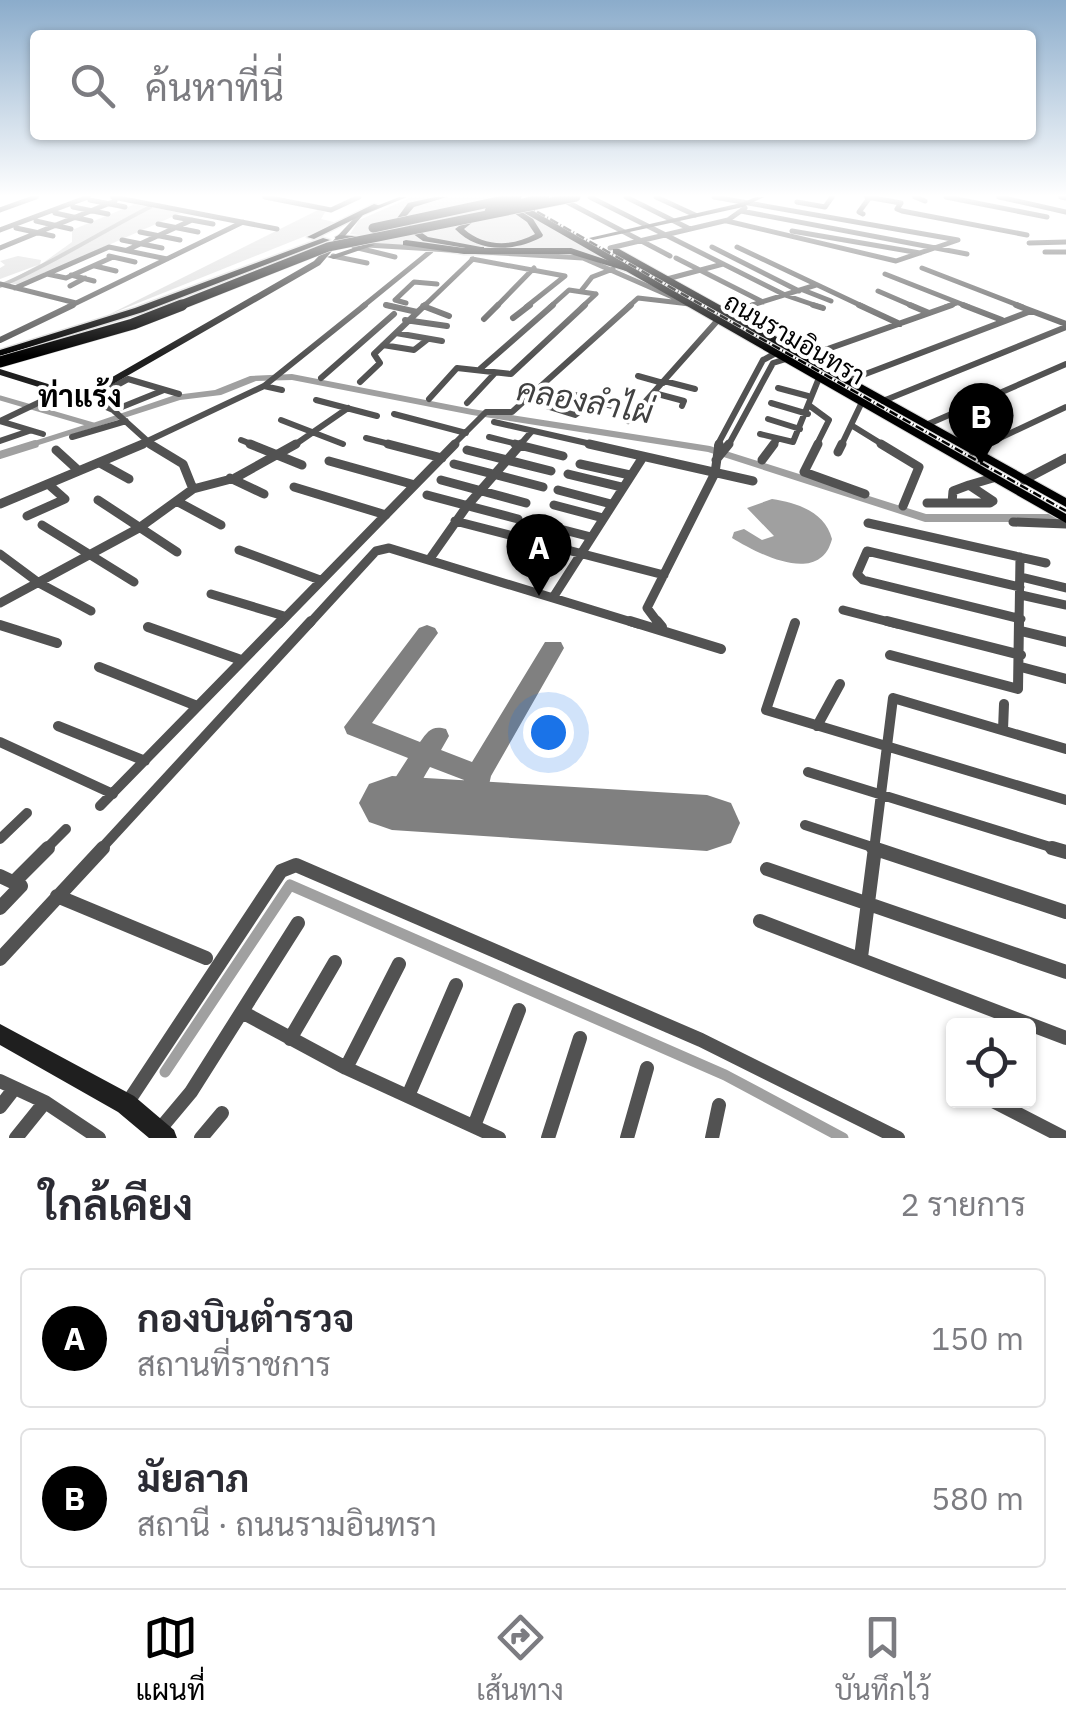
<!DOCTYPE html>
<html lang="th">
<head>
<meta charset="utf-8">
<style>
	:root { --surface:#fff; --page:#f2f2f3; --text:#2b2b33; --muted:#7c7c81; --line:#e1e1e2; --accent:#000 }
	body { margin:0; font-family:"IBM Plex Sans",Sarabun,sans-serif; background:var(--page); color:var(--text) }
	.controls { position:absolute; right:30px; bottom:30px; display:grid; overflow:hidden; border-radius:10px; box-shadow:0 2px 8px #0004 }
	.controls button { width:90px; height:90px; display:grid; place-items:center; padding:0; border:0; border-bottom:2px solid var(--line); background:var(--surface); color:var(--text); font:50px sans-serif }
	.you { position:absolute; left:548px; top:732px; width:35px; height:35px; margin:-25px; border:8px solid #fff; border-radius:50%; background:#1a73e8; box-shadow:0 0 0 15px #1a73e833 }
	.badge { display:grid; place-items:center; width:65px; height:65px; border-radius:50%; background:var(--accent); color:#fff; font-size:32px; font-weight:700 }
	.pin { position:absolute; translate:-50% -82px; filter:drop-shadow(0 2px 5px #0008) }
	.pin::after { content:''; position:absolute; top:52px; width:35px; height:30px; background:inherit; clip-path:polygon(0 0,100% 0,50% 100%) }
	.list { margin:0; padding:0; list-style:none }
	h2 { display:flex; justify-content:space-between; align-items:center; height:130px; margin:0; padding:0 40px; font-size:42px }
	h2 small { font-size:32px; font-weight:400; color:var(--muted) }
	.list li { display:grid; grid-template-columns:65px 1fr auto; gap:30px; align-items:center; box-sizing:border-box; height:140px; margin:0 20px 20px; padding:0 20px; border:2px solid var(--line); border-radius:10px }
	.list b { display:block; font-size:38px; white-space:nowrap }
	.list p { margin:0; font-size:32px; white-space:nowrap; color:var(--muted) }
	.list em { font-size:32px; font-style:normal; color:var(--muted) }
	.icon { flex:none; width:55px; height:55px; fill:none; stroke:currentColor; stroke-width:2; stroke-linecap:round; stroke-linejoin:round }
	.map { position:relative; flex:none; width:1066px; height:1138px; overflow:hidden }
	.search { position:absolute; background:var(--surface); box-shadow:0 2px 8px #0004; left:30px; right:30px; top:30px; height:110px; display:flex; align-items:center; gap:25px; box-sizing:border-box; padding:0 35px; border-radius:10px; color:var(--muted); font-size:38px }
	.sheet { height:450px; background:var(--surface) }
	nav { display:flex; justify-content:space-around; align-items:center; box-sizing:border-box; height:140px; border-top:2px solid var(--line); background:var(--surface); font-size:28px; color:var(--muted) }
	nav a { display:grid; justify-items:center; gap:5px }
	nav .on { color:var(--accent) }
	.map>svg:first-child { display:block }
</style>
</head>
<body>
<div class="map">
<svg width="1066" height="1138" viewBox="0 0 1066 1138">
	<rect width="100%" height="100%" fill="#fff"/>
	<path fill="#d9d9d9" d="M412 197H492L603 256 554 248 467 250 404 242 399 247 365 244 374 237 350 234 359 220Z
		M135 204 181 213 18 285 7 282 38 265 0 279V268L5 265 0 261 18 256 41 260 40 265 72 242V230Z
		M318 210 325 212 321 219 338 223 108 315Z"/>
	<path fill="#a0a0a0" d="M772 499C798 503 825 512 832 539 820 586 760 555 732 538L734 532 744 529 762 540 774 536 747 508Z"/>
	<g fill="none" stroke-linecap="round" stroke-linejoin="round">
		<path stroke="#a0a0a0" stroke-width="4" d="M0 286C52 264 99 233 150 207"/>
		<path stroke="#a0a0a0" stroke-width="5" d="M0 398 93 425
			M27 446 93 425"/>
		<path stroke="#a0a0a0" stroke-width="8" d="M0 455 35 444"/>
		<path stroke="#a0a0a0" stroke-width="11" d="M165 1072 290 885 725 1075 843 1138"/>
		<path fill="#a0a0a0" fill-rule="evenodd" d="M292 374 472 409 710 446 926 514H1066V522H925L708 452 472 415 292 380 256 381 221 395 180 400 93 428 87 425 175 395 215 390 250 376Z"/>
		<path fill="#808080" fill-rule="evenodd" d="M427 625 435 628 438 633 372 723 420 742C428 731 432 725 446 729L449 736 441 750 472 762 545 642H561L564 648 491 776 482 816 473 819 464 816 460 808 464 780 430 767C419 784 406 819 383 811L379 803 408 758 347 734 344 727 419 628Z"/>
		<path fill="#808080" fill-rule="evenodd" d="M392 776 707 795 731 803 740 823 731 843 707 851 392 830 369 822 359 803 369 784Z"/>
		<defs>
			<path id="primary" d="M435 197H447L414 207 403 220 428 237 481 247H484V251L423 241 395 221 408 203Z
				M491 197H500L508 202 514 200 1066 514V523L514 207 533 219 543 235 542 237C514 252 478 253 455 229L475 214H478V218L464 229C484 247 512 247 535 234L527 222Z
				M339 235 368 237 372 239 368 241 336 239 335 237Z
				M613 249H619L1066 498V507L613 253Z"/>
			<path id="highway" d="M374 204 381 206 314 239 307 237Z
				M323 238 330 240 143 312 0 356V350L135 308Z
				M406 240 464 248H571L631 268 626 271 570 254H464L403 245V241Z"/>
		</defs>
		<use href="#primary" stroke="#dbdbdb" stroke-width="2"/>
		<use href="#highway" stroke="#dbdbdb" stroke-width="3"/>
		<path stroke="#525252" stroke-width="5" d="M113 197 277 229
			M265 197 331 210 359 197
			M590 197 785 295 820 307
			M626 197 690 229
			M656 197 695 215
			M714 197 958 240 896 261 727 221
			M867 197 901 203 897 209 902 211 1027 235
			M915 197 925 201
			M946 197 1047 217
			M999 197 1066 212
			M1061 197 1066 198
			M90 200 125 207
			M567 202 670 256
			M797 202 825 207 832 197
			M73 207 108 214
			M0 210 36 197
			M741 211 967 254
			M55 213 91 221
			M863 214 859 212 870 197
			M175 217 213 224
			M36 221 71 229
			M158 224 198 232
			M16 228 53 236
			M0 230 88 197
			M792 231 920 253
			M140 232 180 240
			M122 240 162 248
			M1029 243 1066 242
			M367 245 583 258 677 299
			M354 247 395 257
			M712 247 799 291
			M737 247 864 307
			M0 248 115 201
			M610 248 728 220 745 208
			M127 250 192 220
			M1045 252H1066
			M109 256 135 262
			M333 256 367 263
			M676 258 763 302
			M472 259 565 276 526 307
			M95 266 116 271
			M922 268 1023 307
			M47 274 66 278 113 257
			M885 274 969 307
			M71 275 94 281
			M667 279 723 264
			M0 284 76 303
			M70 286 85 278
			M15 288 109 247 167 259
			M803 290 831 301
			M581 291 592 277 613 269
			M878 291 915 307
			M406 303 395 300 414 282 437 284
			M386 305 395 307
			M68 307 243 222
			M362 307 431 251
			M423 307 473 259
			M496 307 534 268
			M550 307 569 290 596 294
			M582 307 596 294
			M628 307 638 298 690 304
			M746 307 816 285
			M945 307 957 303"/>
		<path stroke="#525252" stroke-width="6" d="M386 305 417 312
			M813 305 823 308
			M859 305 900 324
			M910 305 929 313
			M963 305 1002 320
			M1016 305 1066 324
			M423 306 449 316
			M728 313 754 305
			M513 318 530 305
			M484 319 498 305
			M405 320 447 326
			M396 333 442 341
			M0 340 73 305
			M383 345 414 350 428 339
			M805 357 952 305
			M480 369 553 305
			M638 376 663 383
			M321 378 394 314
			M664 381 695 389
			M847 381 1031 311
			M360 382 380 363 374 354 425 305
			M264 386 282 390
			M778 388 808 396
			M561 391 636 413
			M654 393 684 401 682 406
			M99 395 128 379 179 394
			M81 396 113 410 153 446
			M429 399 457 368 511 374 585 305
			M316 400 377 416
			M883 401 1066 327
			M467 403 495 373
			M771 403 808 414
			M546 406 575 415 595 401
			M810 406 829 420 816 446
			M117 409 164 390
			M394 414 466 433
			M768 419 800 429
			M281 420 343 444
			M0 421 63 391
			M0 421 43 434
			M628 421 718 320
			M494 422 600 446
			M851 425 885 446
			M926 425 1066 364
			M760 434 793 442 819 378
			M72 437 126 421
			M489 437 525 446
			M366 438 397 446
			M241 440 256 446
			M0 441 29 431
			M137 446 264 386 365 305
			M293 446 348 408
			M452 446 486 412H512L631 305
			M519 446 532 431
			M717 446 763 360 776 353
			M728 446 773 363 786 359
			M772 446 777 440
			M841 446 862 402
			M983 446 1066 407"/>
		<path stroke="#525252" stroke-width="9" d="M250 444 302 465
			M388 444 442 458
			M515 444 563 456
			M589 444 753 481
			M818 444 804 472 865 494
			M881 444 919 467 903 506
			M56 450 79 471
			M467 450 551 471
			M973 451 988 444
			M838 452 842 444
			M716 460 729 444
			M762 460 774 444
			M329 461 415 485
			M100 463 129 479
			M454 464 543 487
			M580 464 630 475
			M568 474 622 487
			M230 478 264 494
			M441 480 526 503
			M1024 480 1066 458
			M294 487 386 515
			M193 489 235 478 296 444
			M558 490 611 504
			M427 495 518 519
			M98 500 177 552
			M180 503 221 525
			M927 503H990L993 501 969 485 993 478
			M952 503 953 491 969 485
			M0 504 143 444
			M554 505 603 518
			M27 516 65 499 48 484
			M455 521 664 575
			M533 522 591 537
			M1013 522 1066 524
			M868 523 1046 563
			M42 525 134 582
			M239 550 320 580
			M0 554 39 583 91 611
			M429 560 467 506 521 444
			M1021 577 1066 588
			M1020 587 867 551 857 574 863 580 1021 619
			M211 594 284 616
			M1021 595 1066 605
			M554 596 643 457
			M0 603 139 528 193 489 183 464 150 444
			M843 610 897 624
			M279 624 455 444
			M309 624 376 551 389 548 638 624
			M659 624 647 608 715 473 719 444
			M1019 624 1020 557"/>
		<path stroke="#525252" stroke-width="10" d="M630 621 721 649
			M657 621 662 627
			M887 621 1021 655
			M795 623 766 710 1066 800
			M0 625 57 643
			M148 627 241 660
			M1021 631 1066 642
			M890 655 1018 689 1019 621
			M99 667 197 706
			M1021 667 1066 679
			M58 726 145 761
			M817 726 840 684
			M1003 730 1004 704
			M0 742 113 794
			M808 772 1060 850
			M100 806 281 621
			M805 825 881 850
			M0 839 27 813
			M45 850 66 829
			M100 850 311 621
			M874 850 893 698 1066 749"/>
		<path stroke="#525252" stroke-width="14" d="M873 848 1066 912
			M1052 848 1066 852
			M767 869 1066 972
			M0 876 21 886 0 908
			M14 882 48 848
			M57 896 206 958
			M760 921 1066 1038
			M861 957 875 848
			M0 959 103 848
			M242 1012 346 1068 499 1138
			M290 1039 335 962
			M346 1068 399 964
			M0 1081 45 1102 99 1138
			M408 1096 456 985
			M991 1100 1065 1138
			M128 1102 281 871 296 865 701 1040 898 1138
			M0 1107 14 1089
			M474 1126 519 1010
			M160 1129 191 1092 298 923
			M16 1138 45 1102
			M201 1138 222 1113
			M548 1138 580 1038
			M627 1138 647 1068
			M712 1138 719 1105"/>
		<path fill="#1f1f1f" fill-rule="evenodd" d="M399 197H407L363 215 320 265 94 395 77 399 0 375V369L77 393 88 391 314 261 359 213Z
			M756 197H764L743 207 593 240 589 238 741 203Z
			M368 243 375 245 334 259 327 257Z
			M0 1024 134 1096 174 1130 177 1138H149L118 1112 0 1045Z"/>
		<use href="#primary" fill="#000" fill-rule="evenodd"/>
		<use href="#highway" fill="#000" fill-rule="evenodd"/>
		<path stroke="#000" stroke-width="2.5" stroke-dasharray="9 2.5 1 2.5" stroke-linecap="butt" d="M511 197 1066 511"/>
		<defs>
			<path id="primary-bridge" d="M489 211 545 197"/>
			<path id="highway-bridge-far1" d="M373 228 517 197
				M176 307 328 247 576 197"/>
			<path id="highway-bridge" d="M0 362 133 324 182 305"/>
		</defs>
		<use href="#primary-bridge" stroke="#dbdbdb" stroke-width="9" stroke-linecap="butt"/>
		<use href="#highway-bridge-far1" stroke="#dbdbdb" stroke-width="10" stroke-linecap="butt"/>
		<use href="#highway-bridge" stroke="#dbdbdb" stroke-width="12" stroke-linecap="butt"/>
		<use href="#primary-bridge" stroke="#000" stroke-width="8"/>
		<use href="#highway-bridge-far1" stroke="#000" stroke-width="9"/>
		<use href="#highway-bridge" stroke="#000" stroke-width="11"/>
	</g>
	<linearGradient id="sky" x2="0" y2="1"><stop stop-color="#8baccb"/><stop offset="0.55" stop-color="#fff"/><stop offset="1" stop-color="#fff" stop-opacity="0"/></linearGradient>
	<rect width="1066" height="356" fill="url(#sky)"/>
	<g text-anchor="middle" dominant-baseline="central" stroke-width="8" stroke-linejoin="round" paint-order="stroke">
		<g font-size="25" fill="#000" stroke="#fff">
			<text transform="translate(795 338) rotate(30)">ถนนรามอินทรา</text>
		</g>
		<g font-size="30" font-weight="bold" fill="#000" stroke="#fff">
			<text x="80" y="395">ท่าแร้ง</text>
		</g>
		<g font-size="32" font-style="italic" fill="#414141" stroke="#fff">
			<text transform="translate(585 400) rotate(10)">คลองลำไผ่</text>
		</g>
	</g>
</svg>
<div class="controls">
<button><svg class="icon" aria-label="locate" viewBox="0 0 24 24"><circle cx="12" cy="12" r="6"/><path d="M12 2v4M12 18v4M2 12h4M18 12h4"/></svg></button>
</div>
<div class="you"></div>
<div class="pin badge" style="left:539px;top:596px">A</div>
<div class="pin badge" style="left:981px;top:465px">B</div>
<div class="search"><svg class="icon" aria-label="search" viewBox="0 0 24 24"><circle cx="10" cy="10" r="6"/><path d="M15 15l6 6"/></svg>ค้นหาที่นี่</div>
</div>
<section class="sheet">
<h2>ใกล้เคียง<small>2 รายการ</small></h2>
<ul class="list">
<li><span class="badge">A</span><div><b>กองบินตำรวจ</b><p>สถานที่ราชการ</p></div><em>150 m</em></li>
<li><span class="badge">B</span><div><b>มัยลาภ</b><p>สถานี · ถนนรามอินทรา</p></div><em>580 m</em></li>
</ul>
</section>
<nav>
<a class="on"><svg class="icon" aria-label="map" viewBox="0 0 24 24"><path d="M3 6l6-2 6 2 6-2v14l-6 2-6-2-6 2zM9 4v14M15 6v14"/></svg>แผนที่</a>
<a><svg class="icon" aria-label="directions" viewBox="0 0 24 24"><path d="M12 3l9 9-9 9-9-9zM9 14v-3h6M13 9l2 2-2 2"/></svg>เส้นทาง</a>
<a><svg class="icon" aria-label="saved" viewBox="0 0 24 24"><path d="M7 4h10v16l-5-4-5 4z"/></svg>บันทึกไว้</a>
</nav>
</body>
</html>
